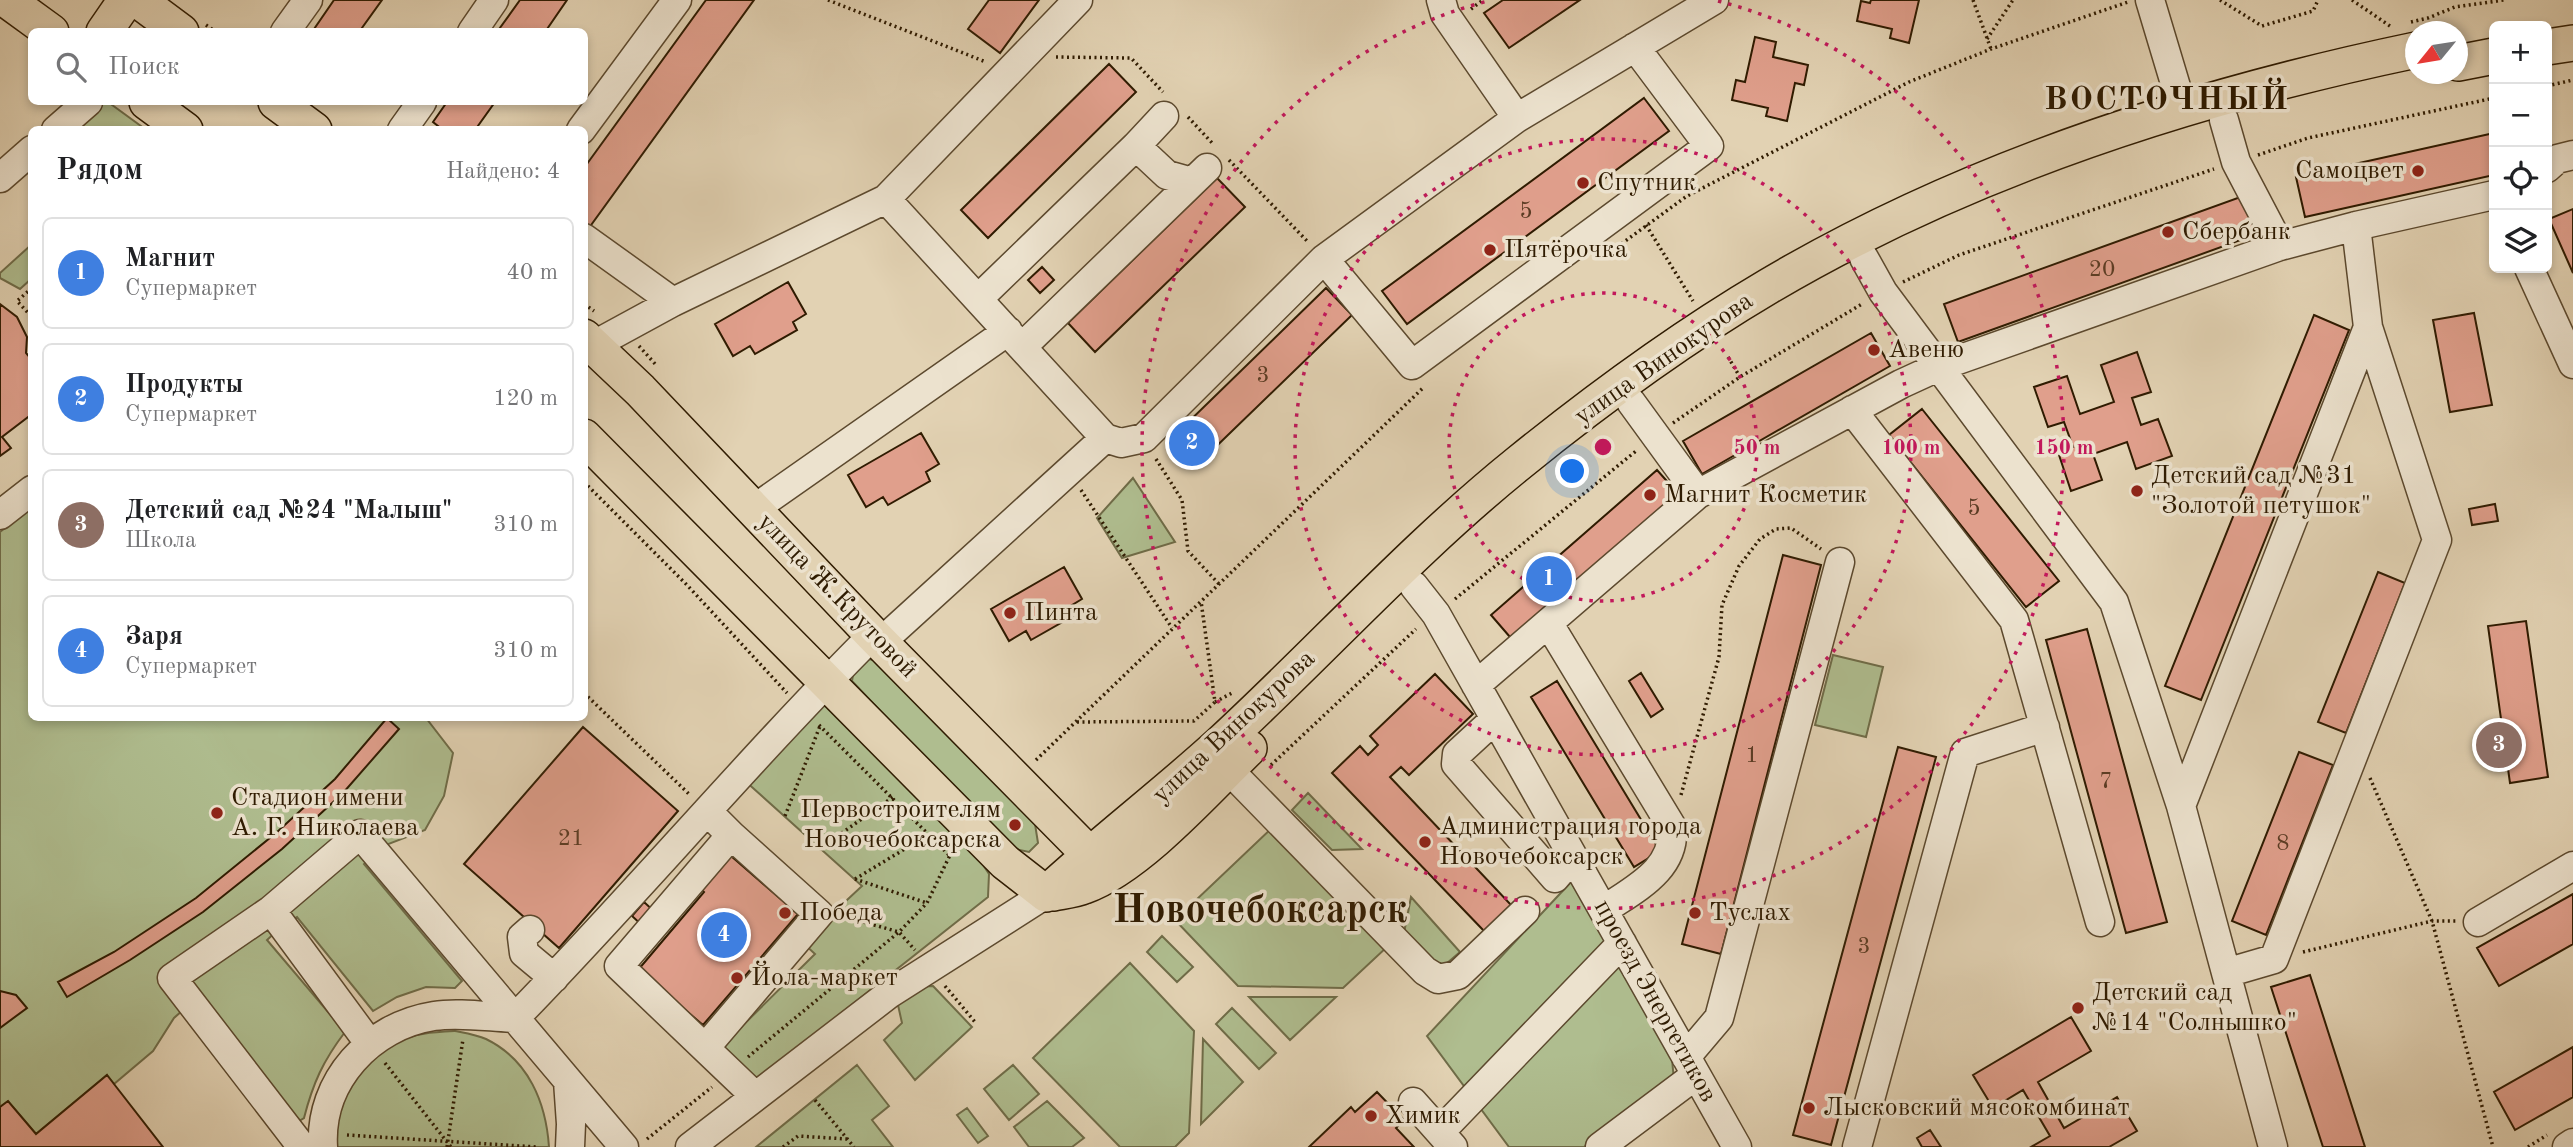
<!DOCTYPE html>
<html lang="ru">
<head>
<meta charset="utf-8">
<style>
	:root { --surface:#fff; --page:#f2f2f2; --text:#202124; --muted:#757577; --line:#e0e0e0; --accent:#b45309 }
	body { margin:0; font-family:"Old Standard TT",serif; background:var(--page); color:var(--text) }
	.controls { position:absolute; right:21px; top:21px; display:grid; overflow:hidden; border-radius:10px; box-shadow:0 4px 10px #0003 }
	.controls button { width:63px; height:63px; display:grid; place-items:center; padding:0; border:0; border-bottom:2px solid var(--line); background:var(--surface); color:var(--text); font:35px sans-serif }
	.compass { position:absolute; left:2405px; top:21px; width:63px; height:63px; border-radius:50%; background:var(--surface); box-shadow:0 4px 10px #0003; rotate:240deg }
	.you { position:absolute; left:1573px; top:472px; width:24px; height:24px; margin:-18px; border:5px solid #fff; border-radius:50%; background:#1a73e8; box-shadow:0 0 0 10px #1a73e833 }
	.badge { display:grid; place-items:center; width:46px; height:46px; border-radius:50%; background:var(--accent); color:#fff; font-size:23px; font-weight:700 }
	.pin { position:absolute; translate:-50% -50%; border:4px solid #fff; box-shadow:0 2px 7px #0006 }
	.list { margin:0; padding:0; list-style:none }
	h2 { display:flex; justify-content:space-between; align-items:center; height:91px; margin:0; padding:0 28px; font-size:30px }
	h2 small { font-size:23px; font-weight:400; color:var(--muted) }
	.list li { display:grid; grid-template-columns:46px 1fr auto; gap:21px; align-items:center; box-sizing:border-box; height:112px; margin:0 14px 14px; padding:0 14px; border:2px solid var(--line); border-radius:10px }
	.list b { display:block; font-size:26px; white-space:nowrap }
	.list p { margin:0; font-size:23px; white-space:nowrap; color:var(--muted) }
	.list em { font-size:23px; font-style:normal; color:var(--muted) }
	.icon { flex:none; width:38px; height:38px; fill:none; stroke:currentColor; stroke-width:2; stroke-linecap:round; stroke-linejoin:round }
	.map { position:relative; flex:none; width:2573px; height:1147px; overflow:hidden }
	.search { position:absolute; background:var(--surface); box-shadow:0 4px 10px #0003; left:28px; top:28px; width:560px; height:77px; display:flex; align-items:center; gap:18px; box-sizing:border-box; padding:0 24px; border-radius:10px; color:var(--muted); font-size:26px }
	.panel { position:absolute; background:var(--surface); box-shadow:0 4px 10px #0003; left:28px; top:126px; width:560px; height:595px; border-radius:10px }
	.map>svg:first-child { display:block }
</style>
</head>
<body>
<div class="map">
<svg width="2573" height="1147" viewBox="0 0 2573 1147">
	<rect width="100%" height="100%" fill="#e2d2b3"/>
	<filter id="stains"><feTurbulence type="fractalNoise" baseFrequency=".00286" numOctaves="4"/><feColorMatrix values="0 0 0 0 .2 0 0 0 0 .09 0 0 0 0 .02 0 0 0 .5 -.17"/></filter>
	<radialGradient id="worn" r=".72"><stop offset=".6" stop-color="#630" stop-opacity="0"/><stop offset="1" stop-color="#630" stop-opacity=".3"/></radialGradient>
	<path fill="#afbd8f" stroke="#6f6c48" stroke-width="2" d="M101 102H108L145 129 66 130Z
		M31 245V279L20 289 0 278V273Z
		M1133 478 1175 542 1122 558 1097 518Z
		M31 507 32 718H426L453 753 444 796 425 830 383 846 364 864 462 981 455 988 426 987 397 997 373 1011 297 917 283 925 267 940 345 1032C323 1061 313 1083 304 1118L299 1121 191 1003 174 1018 153 1051 114 1084 107 1075 36 1134 8 1101 0 1107V532Z
		M1833 655 1883 667 1866 737 1815 725Z
		M869 659 877 661 1035 824 1038 843 1029 852 1010 848 852 681 854 669Z
		M824 702 976 854 989 874 988 897 753 1083 719 1049 815 954 802 942 862 886 744 780Z
		M1308 793 1362 849 1332 850 1292 810Z
		M1274 826 1388 946 1343 988 1238 986 1175 920Z
		M1571 882 1671 1048 1674 1081 1584 1147H1509L1427 1036Z
		M1411 897 1460 952 1446 964 1436 966 1404 933Z
		M1162 936 1193 967 1177 982 1147 952Z
		M1130 963 1194 1031 1189 1133 1175 1147H1120L1033 1058Z
		M933 986 972 1027 915 1080 884 1040 902 1023 896 996 911 987Z
		M1249 997H1336L1290 1040Z
		M1232 1008 1276 1053 1259 1069 1216 1024Z
		M455 1031C465 1033 477 1035 486 1039 529 1060 546 1103 549 1147H337C331 1104 358 1063 395 1043 413 1033 435 1032 455 1031Z
		M1203 1039 1243 1082 1201 1124Z
		M857 1065 889 1106 872 1120 893 1147H756Z
		M1013 1065 1039 1094 1009 1120 984 1089Z
		M1047 1101 1084 1138 1072 1147H1029L1014 1127Z
		M967 1108 988 1136 978 1143 957 1115Z"/>
	<path fill="#e09f8c" stroke="#2f1b01" stroke-width="2" d="M334 0H382L359 32H312Z
		M520 0H567L545 32H497Z
		M706 0H754L586 232 584 168Z
		M989 0H1039L1000 53 968 29Z
		M1503 0H1580L1509 48 1484 13Z
		M1871 0H1919L1909 43 1890 38 1892 29 1857 21 1861 1 1870 3Z
		M1755 37 1776 42 1773 57 1808 65 1804 85 1795 83 1787 121 1766 116 1768 108 1732 100 1736 80 1745 82Z
		M1109 64 1136 92 988 238 961 210Z
		M1644 98 1669 131 1407 324 1382 291Z
		M447 102H495L475 130H443L433 122Z
		M2494 133V175L2305 217 2296 177Z
		M1217 178 1245 207 1095 352 1068 323Z
		M2246 195 2260 233 1958 342 1944 304Z
		M2573 209V273L2549 219Z
		M1042 267 1054 280 1040 293 1028 280Z
		M788 282 806 314 793 322 797 330 755 354 750 346 733 356 715 324Z
		M1326 288 1352 315 1200 462 1174 436Z
		M0 304 17 317 27 337 26 353 32 360V414L2 437 11 448 0 456Z
		M2474 313 2492 405 2450 412 2433 320Z
		M2314 315 2349 330 2201 700 2165 686Z
		M1871 333 1890 366 1702 474 1683 441Z
		M2137 352 2151 392 2132 398 2141 425 2158 419 2172 456 2136 469 2127 442 2093 454 2102 480 2071 491 2058 452 2073 447 2064 422 2048 427 2034 387 2067 376 2080 414 2114 402 2101 365Z
		M1922 409 2059 581 2026 607 1889 435Z
		M921 433 939 464 926 472 930 481 888 505 883 497 866 507 848 475Z
		M1657 470 1682 498 1516 644 1491 615Z
		M2495 504 2498 521 2472 525 2469 509Z
		M1783 555 1821 565 1721 954 1682 944Z
		M1064 567 1082 599 1069 607 1073 616 1031 640 1026 631 1009 641 991 609Z
		M2378 572 2405 583 2346 733 2318 722Z
		M2526 621 2548 777 2510 783 2488 626Z
		M2087 629 2167 922 2126 933 2046 640Z
		M1641 673 1663 709 1651 717 1629 681Z
		M1435 674 1473 714 1409 775 1401 767 1390 777 1512 906 1485 932 1332 773 1360 746 1368 755 1378 745 1370 736Z
		M1557 681 1660 851 1634 867 1531 697Z
		M387 718 399 729 343 793 282 849 203 912 130 960 67 997 58 982 114 952 196 898 276 833 335 779Z
		M583 727 678 811 559 948 464 864Z
		M1898 747 1936 757 1831 1145 1793 1135Z
		M2299 752 2333 765 2266 935 2232 921Z
		M731 856 798 914 703 1025 638 970 704 892 702 890Z
		M2573 894V944L2499 986 2477 948Z
		M644 902 656 913 644 927 632 916Z
		M2310 975 2365 1147H2323L2271 987Z
		M0 991 16 995 27 1008 0 1028Z
		M2071 1017 2091 1051 2038 1082 2064 1128 2117 1097 2137 1131 2109 1147H2031L2050 1136 2023 1090 1993 1108 1973 1075Z
		M2573 1047V1097L2515 1130 2494 1092Z
		M107 1075 163 1147H0V1107L8 1101 36 1134Z
		M1377 1092 1404 1120 1396 1128 1414 1147H1309L1351 1107 1355 1112Z
		M1930 1130 1941 1147H1922L1917 1138Z"/>
	<g fill="none" stroke-linecap="round" stroke-linejoin="round">
		<defs>
			<path id="minor" d="M1441 0 1445 14 1517 118
				M2150 0 2183 110
				M285 32 308 0
				M472 32 494 0
				M2224 120 2236 162 2280 246
				M56 130 88 102
				M402 130 422 102
				M581 130 677 0
				M1136 146 1167 175 1192 182
				M2547 168 2557 159 2573 155
				M0 178 32 150
				M886 199 1105 438
				M584 238 673 302 886 199 1078 0
				M1864 258 1883 292 2114 602 2181 806 2273 1147
				M1324 259 1412 365 1709 146 1635 47
				M2529 268 2573 364
				M979 298 1136 146 1164 116
				M594 345 673 302
				M1022 347 1207 168
				M1631 402 1698 494
				M1852 410 2014 620 2100 922
				M754 509 1008 331
				M0 515 32 490
				M1414 586 1436 614 1737 1147
				M1549 624 1672 827C1676 870 1634 889 1604 910
				M880 643 1105 438 1121 443 1144 438 1324 259 1517 118 1714 0
				M1476 685 1698 494 1901 384 1938 367 2280 246 2356 226 2494 195
				M1495 719 1457 754 1456 764 1555 878 1573 857
				M1228 769 1425 971 1438 979 1458 975 1525 911
				M2181 806 2368 327 2356 226
				M707 811 731 835 619 966 755 1096
				M271 910 369 1043
				M2478 922 2573 866
				M530 930 522 937 524 953 554 978
				M2226 973 2274 959 2437 540 2368 327
				M705 1048 819 914 731 835
				M1686 1057 1719 1018 1840 562
				M568 1081 571 1124 570 1147
				M1413 1102 1453 1147
				M1440 1132 1622 943
				M302 1147 172 978 271 910 360 834 515 1018C637 893 749 759 873 635
				M323 1147C319 1081 370 1026 434 1016 459 1012 489 1017 515 1018L624 1147
				M690 1147 889 994 1046 894
				M1600 1147 1696 1075
				M1857 1147 1965 753 2045 727
				M2567 1147 2573 1143"/>
			<path id="major" d="M7 0 51 32
				M138 0 181 32
				M104 32 126 0
				M2547 47 2573 43
				M2458 63 2494 56
				M147 102 185 130
				M276 102 314 130
				M584 337 640 390 873 635 1089 854
				M584 437 1005 862 1046 894
				M1053 893C1063 891 1075 890 1084 886 1138 867 1207 789 1249 748
				M1046 894C1102 842 1163 796 1220 744 1321 651 1413 548 1520 462 1599 398 1681 338 1769 286 1967 169 2191 97 2416 50"/>
		</defs>
		<use href="#minor" stroke="#5c492e" stroke-width="31"/>
		<use href="#major" stroke="#2f1b01" stroke-width="38"/>
		<path stroke="#2f1b01" stroke-width="3.5" stroke-dasharray="2 3.5" stroke-linecap="butt" d="M828 0 986 62
			M1973 0 1991 49
			M2220 0 2262 26 2313 11 2318 0
			M2352 0 2390 26
			M1471 9 1483 0
			M2411 22 2428 18 2455 7 2504 0
			M206 25 216 32
			M1987 39 2013 0
			M1056 57 1131 58 1163 92
			M2547 86 2573 80
			M1188 117 1214 145
			M2258 155 2308 138 2494 98
			M1229 160 1309 243
			M1646 225 1693 301
			M1617 247 1687 196 1909 82 1991 49 2128 2
			M1903 282 1959 255 2214 169
			M32 288 17 301 32 317
			M584 304 594 311
			M639 346 657 366
			M1728 357 1740 377
			M1673 423 1740 377 1862 304
			M1156 459 1182 500 1188 551 1219 584
			M584 482 687 585 787 693
			M1081 490 1172 628
			M1455 599 1636 451
			M584 693 690 795
			M1215 702 1232 693
			M1077 722 1194 721 1215 702 1201 601
			M819 725 950 856
			M1036 760 1424 387
			M1271 765 1416 629
			M2370 778 2432 921 2493 1147
			M1681 795 1719 657 1722 605 1739 566 1760 539 1776 529 1791 528 1821 549
			M785 816 820 726
			M819 849 893 797
			M855 879 928 835
			M855 879 927 903
			M842 916 899 932 915 950
			M2303 952 2432 921H2456
			M945 986 975 1022
			M748 1057 899 932 927 903 950 855
			M385 1063 451 1147
			M815 1100 854 1147
			M347 1135 537 1147
			M647 1139 712 1087
			M447 1147 463 1039
			M783 1147 798 1136 847 1139
			M2528 1147 2547 1135"/>
		<use href="#minor" stroke="#ece2ce" stroke-width="28"/>
		<use href="#major" stroke="#e2d2b3" stroke-width="35"/>
	</g>
	<g fill="none" stroke="#c2185b" stroke-width="3.5" stroke-dasharray="3.5 7">
		<circle cx="1603" cy="447" r="154"/>
		<circle cx="1603" cy="447" r="308"/>
		<path d="M1718 1A461 461 0 1 1 1488 1"/>
	</g>
	<g fill="#8f2418" stroke="#ece2ce" stroke-width="2.5">
		<circle cx="2418" cy="171" r="7"/>
		<circle cx="1583" cy="183" r="7"/>
		<circle cx="2168" cy="232" r="7"/>
		<circle cx="1490" cy="250" r="7"/>
		<circle cx="1874" cy="350" r="7"/>
		<circle cx="2137" cy="491" r="7"/>
		<circle cx="1650" cy="495" r="7"/>
		<circle cx="1010" cy="613" r="7"/>
		<circle cx="217" cy="813" r="7"/>
		<circle cx="1015" cy="825" r="7"/>
		<circle cx="1425" cy="842" r="7"/>
		<circle cx="785" cy="913" r="7"/>
		<circle cx="1695" cy="913" r="7"/>
		<circle cx="737" cy="978" r="7"/>
		<circle cx="2078" cy="1008" r="7"/>
		<circle cx="1809" cy="1108" r="7"/>
		<circle cx="1371" cy="1116" r="7"/>
	</g>
	<g text-anchor="middle" dominant-baseline="central" stroke-width="7" stroke-linejoin="round" paint-order="stroke">
		<g font-size="23" fill="#5b3c24">
			<text x="1526" y="211">5</text>
			<text x="2102" y="269">20</text>
			<text x="1263" y="375">3</text>
			<text x="1974" y="508">5</text>
			<text x="1752" y="755">1</text>
			<text x="2106" y="781">7</text>
			<text x="571" y="838">21</text>
			<text x="2283" y="843">8</text>
			<text x="1864" y="946">3</text>
		</g>
		<g font-size="26" fill="#2f1b01" stroke="#ece2ce" text-anchor="start">
			<text x="2404" y="171" text-anchor="end">Самоцвет</text>
			<text x="1597" y="183">Спутник</text>
			<text x="2182" y="232">Сбербанк</text>
			<text x="1504" y="250">Пятёрочка</text>
			<text x="1888" y="350">Авеню</text>
			<text x="2151" y="476">Детский сад №31<tspan x="2151" dy="30">"Золотой петушок"</tspan></text>
			<text x="1664" y="495">Магнит Косметик</text>
			<text x="1024" y="613">Пинта</text>
			<text x="231" y="798">Стадион имени<tspan x="231" dy="30">А. Г. Николаева</tspan></text>
			<text x="1001" y="810" text-anchor="end">Первостроителям<tspan x="1001" dy="30">Новочебоксарска</tspan></text>
			<text x="1439" y="827">Администрация города<tspan x="1439" dy="30">Новочебоксарск</tspan></text>
			<text x="799" y="913">Победа</text>
			<text x="1709" y="913">Туслах</text>
			<text x="751" y="978">Йола-маркет</text>
			<text x="2092" y="993">Детский сад<tspan x="2092" dy="30">№14 "Солнышко"</tspan></text>
			<text x="1823" y="1108">Лысковский мясокомбинат</text>
			<text x="1385" y="1116">Химик</text>
		</g>
		<g font-size="26" fill="#2f1b01" stroke="#ece2ce">
			<text transform="translate(1664 359) rotate(-35)">улица Винокурова</text>
			<text transform="translate(837 596) rotate(46)">улица Ж.Крутовой</text>
			<text transform="translate(1234 727) rotate(-43)">улица Винокурова</text>
			<text transform="translate(1655 1001) rotate(61)">проезд Энергетиков</text>
		</g>
		<g font-size="33" font-weight="bold" letter-spacing="2" fill="#2f1b01" stroke="#ece2ce">
			<text x="2167" y="100">ВОСТОЧНЫЙ</text>
		</g>
		<g font-size="40" font-weight="bold" fill="#2f1b01" stroke="#ece2ce">
			<text x="1260" y="912">Новочебоксарск</text>
		</g>
	</g>
	<circle cx="1603" cy="447" r="10" fill="#c2185b" stroke="#ece2ce" stroke-width="3.5"/>
	<g font-size="21" text-anchor="middle" font-weight="bold" fill="#c2185b" stroke="#ece2ce" stroke-width="7" stroke-linejoin="round" paint-order="stroke">
		<text x="1757" y="454">50 m</text>
		<text x="1911" y="454">100 m</text>
		<text x="2064" y="454">150 m</text>
	</g>
	<rect width="100%" height="100%" filter="url(#stains)"/>
	<rect width="100%" height="100%" fill="url(#worn)"/>
</svg>
<div class="controls">
<button>+</button>
<button>−</button>
<button><svg class="icon" aria-label="locate" viewBox="0 0 24 24"><circle cx="12" cy="12" r="6"/><path d="M12 2v4M12 18v4M2 12h4M18 12h4"/></svg></button>
<button><svg class="icon" aria-label="layers" viewBox="0 0 24 24"><path d="M12 4l9 5-9 5-9-5zM3 14l9 5 9-5"/></svg></button>
</div>
<svg class="compass" viewBox="-18 -18 36 36"><path d="M0-13l5 13h-10z" fill="#e53935"/><path d="M0 13l5-13h-10z" fill="#757577"/></svg>
<div class="you"></div>
<div class="pin badge" style="left:1549px;top:579px;background:#3f7fe0">1</div>
<div class="pin badge" style="left:1192px;top:443px;background:#3f7fe0">2</div>
<div class="pin badge" style="left:2499px;top:745px;background:#8d6e63">3</div>
<div class="pin badge" style="left:724px;top:935px;background:#3f7fe0">4</div>
<div class="search"><svg class="icon" aria-label="search" viewBox="0 0 24 24"><circle cx="10" cy="10" r="6"/><path d="M15 15l6 6"/></svg>Поиск</div>
<section class="panel">
<h2>Рядом<small>Найдено: 4</small></h2>
<ul class="list">
<li><span class="badge" style="background:#3f7fe0">1</span><div><b>Магнит</b><p>Супермаркет</p></div><em>40 m</em></li>
<li><span class="badge" style="background:#3f7fe0">2</span><div><b>Продукты</b><p>Супермаркет</p></div><em>120 m</em></li>
<li><span class="badge" style="background:#8d6e63">3</span><div><b>Детский сад №24 &quot;Малыш&quot;</b><p>Школа</p></div><em>310 m</em></li>
<li><span class="badge" style="background:#3f7fe0">4</span><div><b>Заря</b><p>Супермаркет</p></div><em>310 m</em></li>
</ul>
</section>
</div>
</body>
</html>
